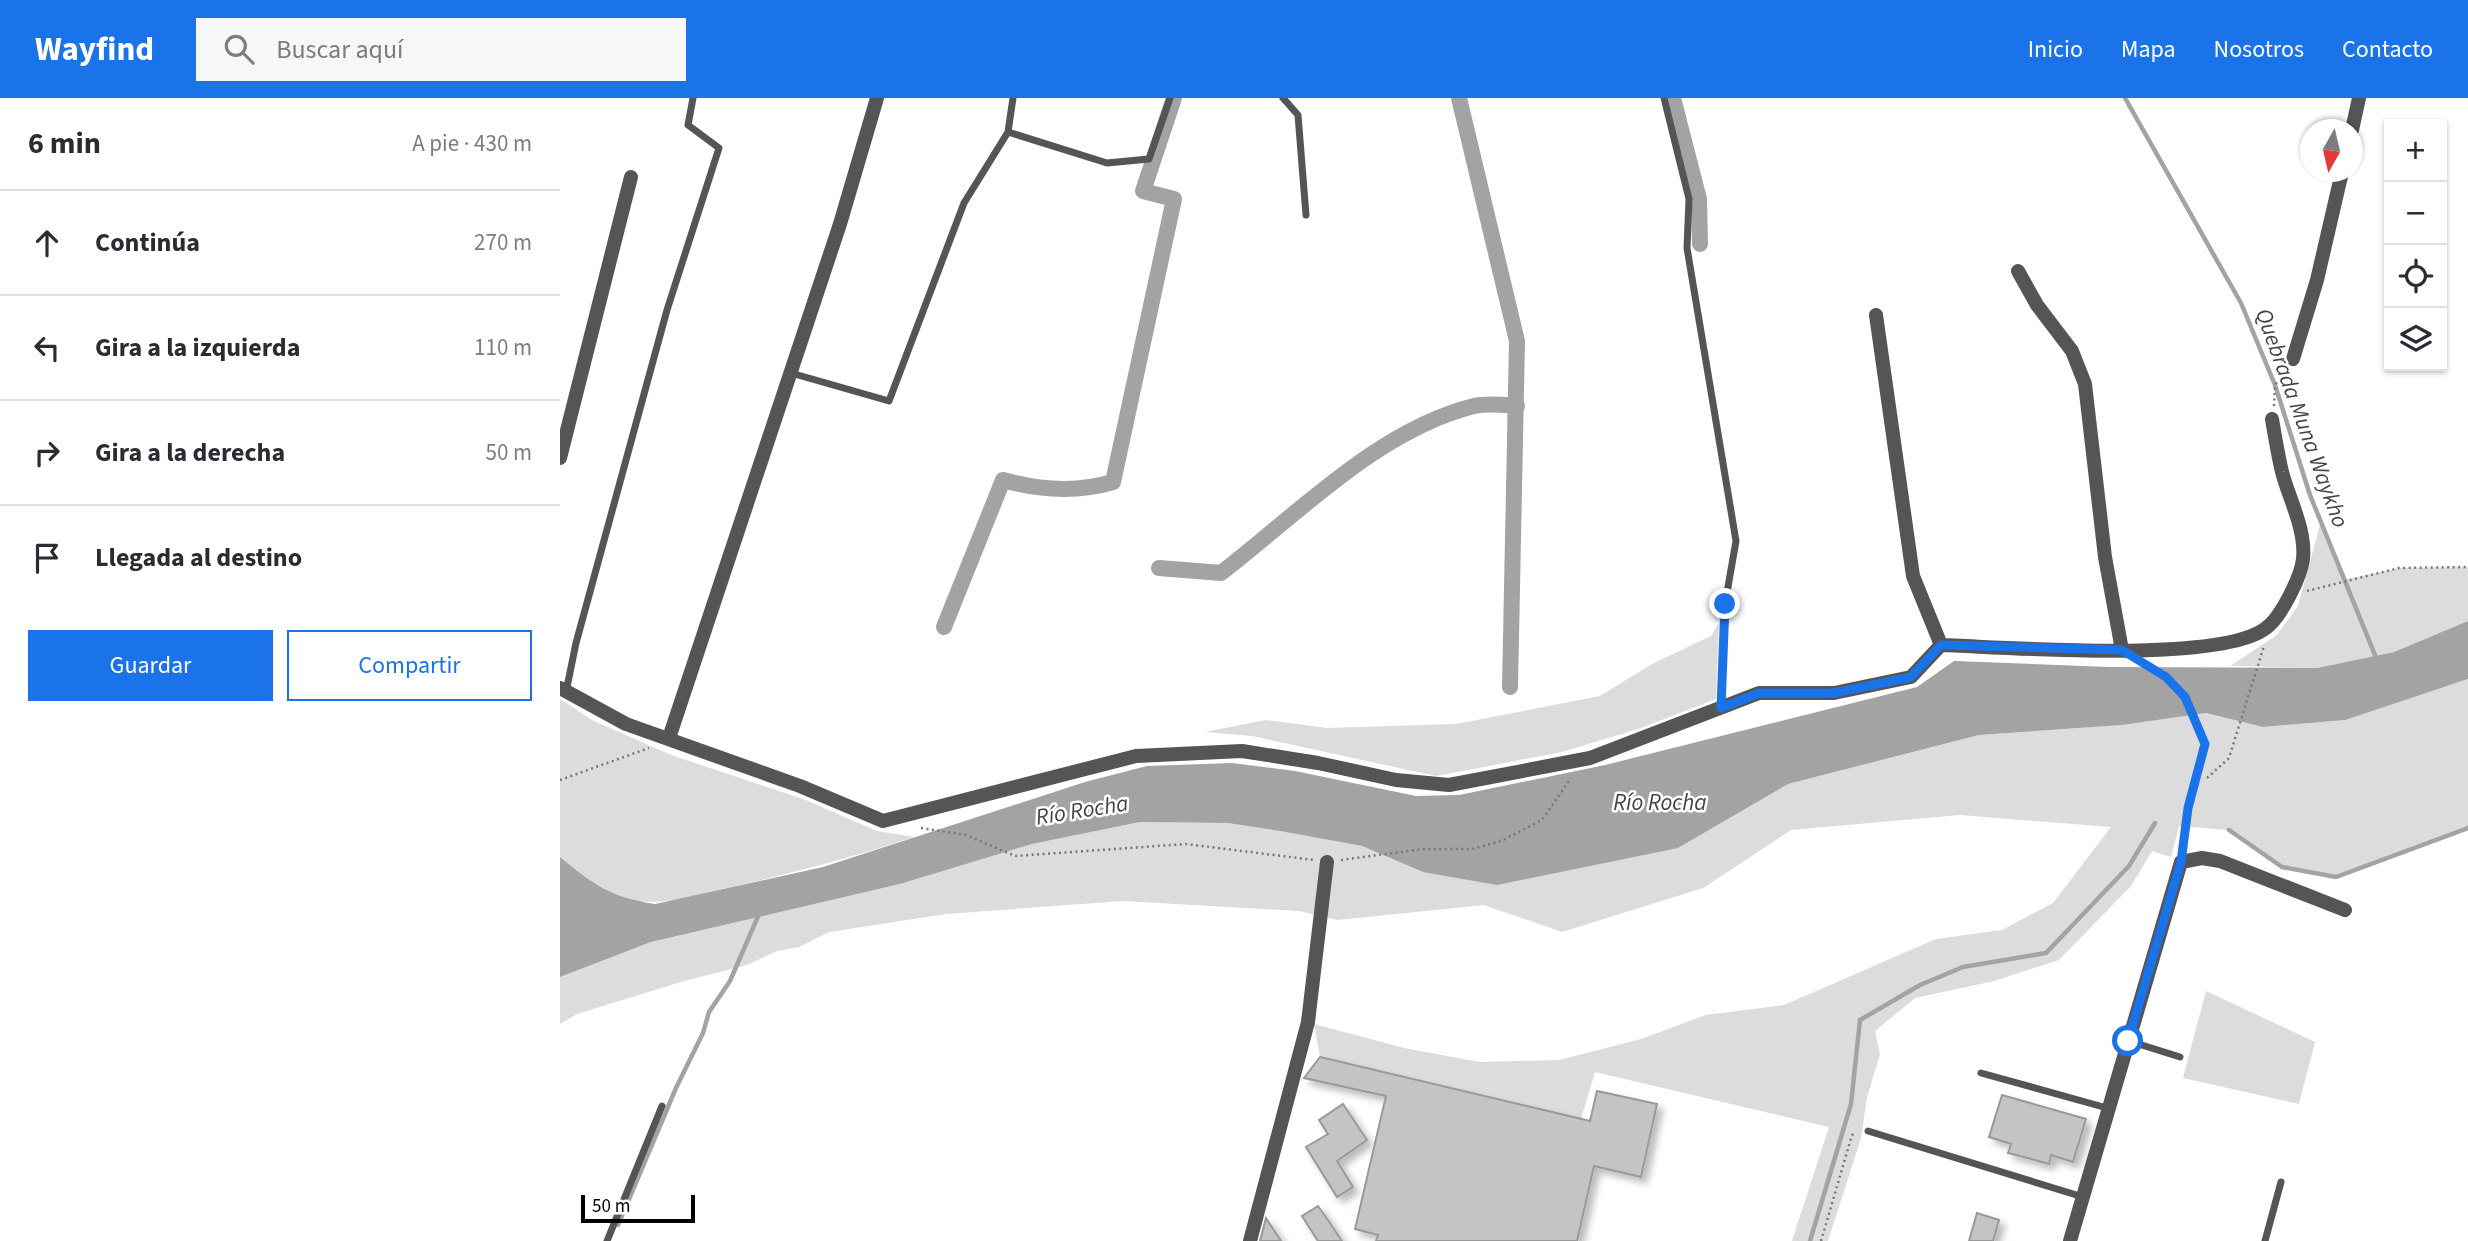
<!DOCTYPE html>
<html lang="es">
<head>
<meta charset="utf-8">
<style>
	:root { --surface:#fff; --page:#f7f7f7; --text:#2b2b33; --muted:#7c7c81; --line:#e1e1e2; --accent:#1a73e8 }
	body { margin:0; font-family:"Source Sans 3",sans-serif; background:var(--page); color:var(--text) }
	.controls { position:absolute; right:21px; top:21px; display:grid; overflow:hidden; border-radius:0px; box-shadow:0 2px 5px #0004 }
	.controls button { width:63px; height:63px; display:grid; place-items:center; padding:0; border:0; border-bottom:2px solid var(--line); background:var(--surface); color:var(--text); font:35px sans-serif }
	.compass { position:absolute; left:1740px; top:21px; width:63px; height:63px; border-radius:50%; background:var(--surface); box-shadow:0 2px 5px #0004; rotate:188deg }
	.scale { position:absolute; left:21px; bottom:18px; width:114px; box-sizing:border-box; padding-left:7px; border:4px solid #000; border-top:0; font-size:19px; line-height:24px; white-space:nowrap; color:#000; -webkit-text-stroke:5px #fff; paint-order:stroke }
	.stop { position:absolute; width:21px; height:21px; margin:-16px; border:5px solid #1a73e8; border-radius:50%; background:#fff }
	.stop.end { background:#1a73e8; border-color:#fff; box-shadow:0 2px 7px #0008 }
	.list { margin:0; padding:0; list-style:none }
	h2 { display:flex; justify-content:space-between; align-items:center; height:91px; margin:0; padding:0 28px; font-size:30px }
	h2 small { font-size:23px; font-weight:400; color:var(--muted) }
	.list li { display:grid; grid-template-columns:46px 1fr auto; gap:21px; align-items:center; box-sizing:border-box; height:105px; padding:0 28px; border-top:2px solid var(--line) }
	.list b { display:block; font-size:26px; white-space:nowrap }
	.list em { font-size:23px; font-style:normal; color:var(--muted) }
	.actions { display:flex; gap:14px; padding:21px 28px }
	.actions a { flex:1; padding:16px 0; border:2px solid var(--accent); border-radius:0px; text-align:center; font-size:24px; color:var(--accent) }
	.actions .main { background:var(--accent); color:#fff }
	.icon { flex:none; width:38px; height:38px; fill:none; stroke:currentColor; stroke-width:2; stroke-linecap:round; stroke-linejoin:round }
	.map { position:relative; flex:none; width:1908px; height:1143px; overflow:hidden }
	header { display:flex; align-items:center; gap:42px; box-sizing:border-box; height:98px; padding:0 35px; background:var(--accent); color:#fff }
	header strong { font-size:33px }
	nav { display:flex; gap:38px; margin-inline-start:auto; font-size:24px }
	.search { width:490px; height:63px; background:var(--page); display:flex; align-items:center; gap:18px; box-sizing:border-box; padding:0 24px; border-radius:0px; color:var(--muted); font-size:26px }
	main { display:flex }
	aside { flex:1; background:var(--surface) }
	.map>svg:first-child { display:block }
</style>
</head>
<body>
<header>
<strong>Wayfind</strong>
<div class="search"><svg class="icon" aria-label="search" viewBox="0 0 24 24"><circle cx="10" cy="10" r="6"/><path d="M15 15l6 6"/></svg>Buscar aquí</div>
<nav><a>Inicio</a><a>Mapa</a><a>Nosotros</a><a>Contacto</a></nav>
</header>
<main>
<aside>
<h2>6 min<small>A pie · 430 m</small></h2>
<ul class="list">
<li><svg class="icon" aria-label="ahead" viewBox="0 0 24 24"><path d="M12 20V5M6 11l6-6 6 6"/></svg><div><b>Continúa</b></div><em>270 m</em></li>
<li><svg class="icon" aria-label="left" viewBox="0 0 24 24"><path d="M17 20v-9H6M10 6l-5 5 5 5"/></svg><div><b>Gira a la izquierda</b></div><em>110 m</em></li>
<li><svg class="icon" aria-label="right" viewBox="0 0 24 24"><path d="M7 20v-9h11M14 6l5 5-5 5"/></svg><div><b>Gira a la derecha</b></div><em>50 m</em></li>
<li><svg class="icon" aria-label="arrive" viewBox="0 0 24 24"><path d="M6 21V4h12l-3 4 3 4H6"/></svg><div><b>Llegada al destino</b></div></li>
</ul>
<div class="actions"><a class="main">Guardar</a><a>Compartir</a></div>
</aside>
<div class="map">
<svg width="1908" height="1143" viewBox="0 0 1908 1143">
	<defs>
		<filter id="shadow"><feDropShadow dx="5.5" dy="5.5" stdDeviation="3.5" flood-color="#0004"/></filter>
	</defs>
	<rect width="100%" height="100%" fill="#fff"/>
	<path fill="#dcdcdc" d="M1761 423 1787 481 1839 470 1908 469V523L1834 554 1757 570 1670 568 1717 537 1738 508Z
		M1159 525 1156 601 1081 630 1002 654 876 678 692 638 645 634 706 622 767 630 896 626 1040 598 1092 566 1151 538Z
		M1908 581V730L1776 779 1722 769 1669 732 1619 728 1611 759 1592 753 1571 788 1499 862 1434 883 1355 900 1315 933 1320 956 1307 999 1301 1040 1268 1143H1232L1269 1029 1035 974 1021 1021 760 959 754 926 844 950 920 964 999 962 1081 941 1146 917 1224 907 1376 841 1442 832 1493 805 1551 729 1400 717 1231 732 1143 790 1002 834 924 807 778 822 739 813 563 803 386 816 269 834 239 849 217 853 187 867 124 883 17 916 0 926V879L91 844 340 786 472 746 580 724 668 725 720 733 802 748 863 774 1118 750 1228 686 1419 637 1562 627 1646 615 1703 629 1784 622Z
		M0 601 32 622 111 657 243 701 317 733 354 739C291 760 228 776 162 791 133 798 103 808 73 802 43 797 22 778 0 759Z
		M1646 893 1755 944 1739 1006 1623 980Z"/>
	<path fill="#a3a3a3" d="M1908 523V581L1785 622 1703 629 1646 615 1562 627 1419 637 1228 686 1118 750 937 787 863 774 802 748 720 733 668 725 580 724 472 746 340 786 91 844 0 879V759C34 787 50 799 95 806L263 769 525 684 587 668 672 665 735 673 856 698 899 697 1045 667 1357 589 1394 563 1549 569 1757 570 1834 554Z"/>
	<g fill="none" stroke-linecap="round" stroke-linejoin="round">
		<path stroke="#a3a3a3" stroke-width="4.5" d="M1565 0 1681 205 1715 287 1750 397 1817 562
			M1669 732 1722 769 1776 779 1908 730
			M58 1127 116 990 143 935 149 914 170 883 199 816
			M1250 1143 1291 1006 1300 922 1360 887 1403 869 1486 855 1569 768 1595 725"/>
		<path stroke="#a3a3a3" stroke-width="16" d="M899 0 957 243 950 589
			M1113 0 1139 101 1140 146
			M599 470 661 475C738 416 818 332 914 308 927 305 944 307 957 308
			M384 529 443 382C479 392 516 395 553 384L614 101 583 93 614 0"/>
	</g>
	<path fill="#c4c4c4" stroke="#999" stroke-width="2" filter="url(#shadow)" d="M760 959 1030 1023 1037 993 1097 1006 1081 1079 1034 1068 1017 1143H816L818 1137 795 1131 826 998 744 980Z
		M1442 997 1526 1021 1513 1064 1491 1057 1489 1066 1464 1059 1448 1055 1451 1046 1429 1039Z
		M783 1006 807 1042 777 1063 793 1089 777 1099 746 1049 768 1036 759 1022Z
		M758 1108 770 1125 782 1143H758L742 1118Z
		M1417 1115 1439 1122 1433 1143H1409Z
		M706 1120 721 1143H700Z"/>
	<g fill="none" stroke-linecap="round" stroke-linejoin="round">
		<path stroke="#777" stroke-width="2.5" stroke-dasharray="2 3.5" stroke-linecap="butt" d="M1714 308 1715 287 1726 272
			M1747 493 1839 470 1908 469
			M1647 680 1669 660 1704 548
			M0 682 89 650
			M361 730 406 737 455 758 626 746 754 762
			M781 762 863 751H912L941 743 982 722 1011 680
			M1261 1143 1292 1037 1297 1036"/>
		<path stroke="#555" stroke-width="7" d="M723 0 738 17 746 117
			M1104 0 1129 101 1127 150 1176 443 1165 506 1161 609
			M448 34 547 65 589 61 610 0
			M231 275 329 303 404 105 448 34 453 0
			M1566 555 1606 579 1625 599 1645 646 1628 710 1621 764
			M6 594 16 545 107 212 159 50 128 27 133 0
			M1569 943 1620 959
			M1421 975 1547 1010
			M1308 1033 1523 1099
			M47 1143 102 1008
			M1705 1143 1721 1084"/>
		<path stroke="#555" stroke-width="14" d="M1792 32 1799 0
			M1458 173 1477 207 1512 253 1525 286 1545 459 1562 552
			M1316 217 1353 478 1381 547
			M1733 261 1757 182 1782 74
			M0 360 71 79
			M0 590 66 626 240 688 323 723 576 658 682 653 758 665 836 682 889 687 1030 660 1199 595H1274L1351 579 1381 547C1446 549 1660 566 1706 530 1721 519 1741 479 1743 461 1746 431 1729 401 1722 374 1718 357 1715 339 1712 321
			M109 640 280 126 317 0
			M690 1143 748 924 767 764
			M1510 1143 1621 764 1642 760 1660 763 1785 812"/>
	</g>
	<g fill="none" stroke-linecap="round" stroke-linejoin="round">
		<path stroke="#1a73e8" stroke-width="9" d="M1165 506 1161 610 1199 595H1274L1351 579 1381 547 1562 552 1606 579 1625 599 1645 646 1628 710 1621 764 1568 943"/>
	</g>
	<g text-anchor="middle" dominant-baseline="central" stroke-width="5" stroke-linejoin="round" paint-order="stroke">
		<g font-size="23" font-style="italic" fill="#444" stroke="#fff">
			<text transform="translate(1742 320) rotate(70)">Quebrada Muna Waykho</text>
			<text x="1100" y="704">Río Rocha</text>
			<text transform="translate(522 712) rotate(-9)">Río Rocha</text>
		</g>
	</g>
</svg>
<div class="controls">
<button>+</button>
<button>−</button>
<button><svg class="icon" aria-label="locate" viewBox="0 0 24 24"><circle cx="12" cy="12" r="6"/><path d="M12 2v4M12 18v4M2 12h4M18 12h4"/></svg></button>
<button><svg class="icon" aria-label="layers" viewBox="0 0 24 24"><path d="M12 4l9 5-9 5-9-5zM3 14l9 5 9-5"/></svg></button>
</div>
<svg class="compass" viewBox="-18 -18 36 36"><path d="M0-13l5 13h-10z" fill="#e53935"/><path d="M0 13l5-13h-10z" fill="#7c7c81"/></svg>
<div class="scale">50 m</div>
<div class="stop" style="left:1568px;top:943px"></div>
<div class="stop end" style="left:1165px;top:506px"></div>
</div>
</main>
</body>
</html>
